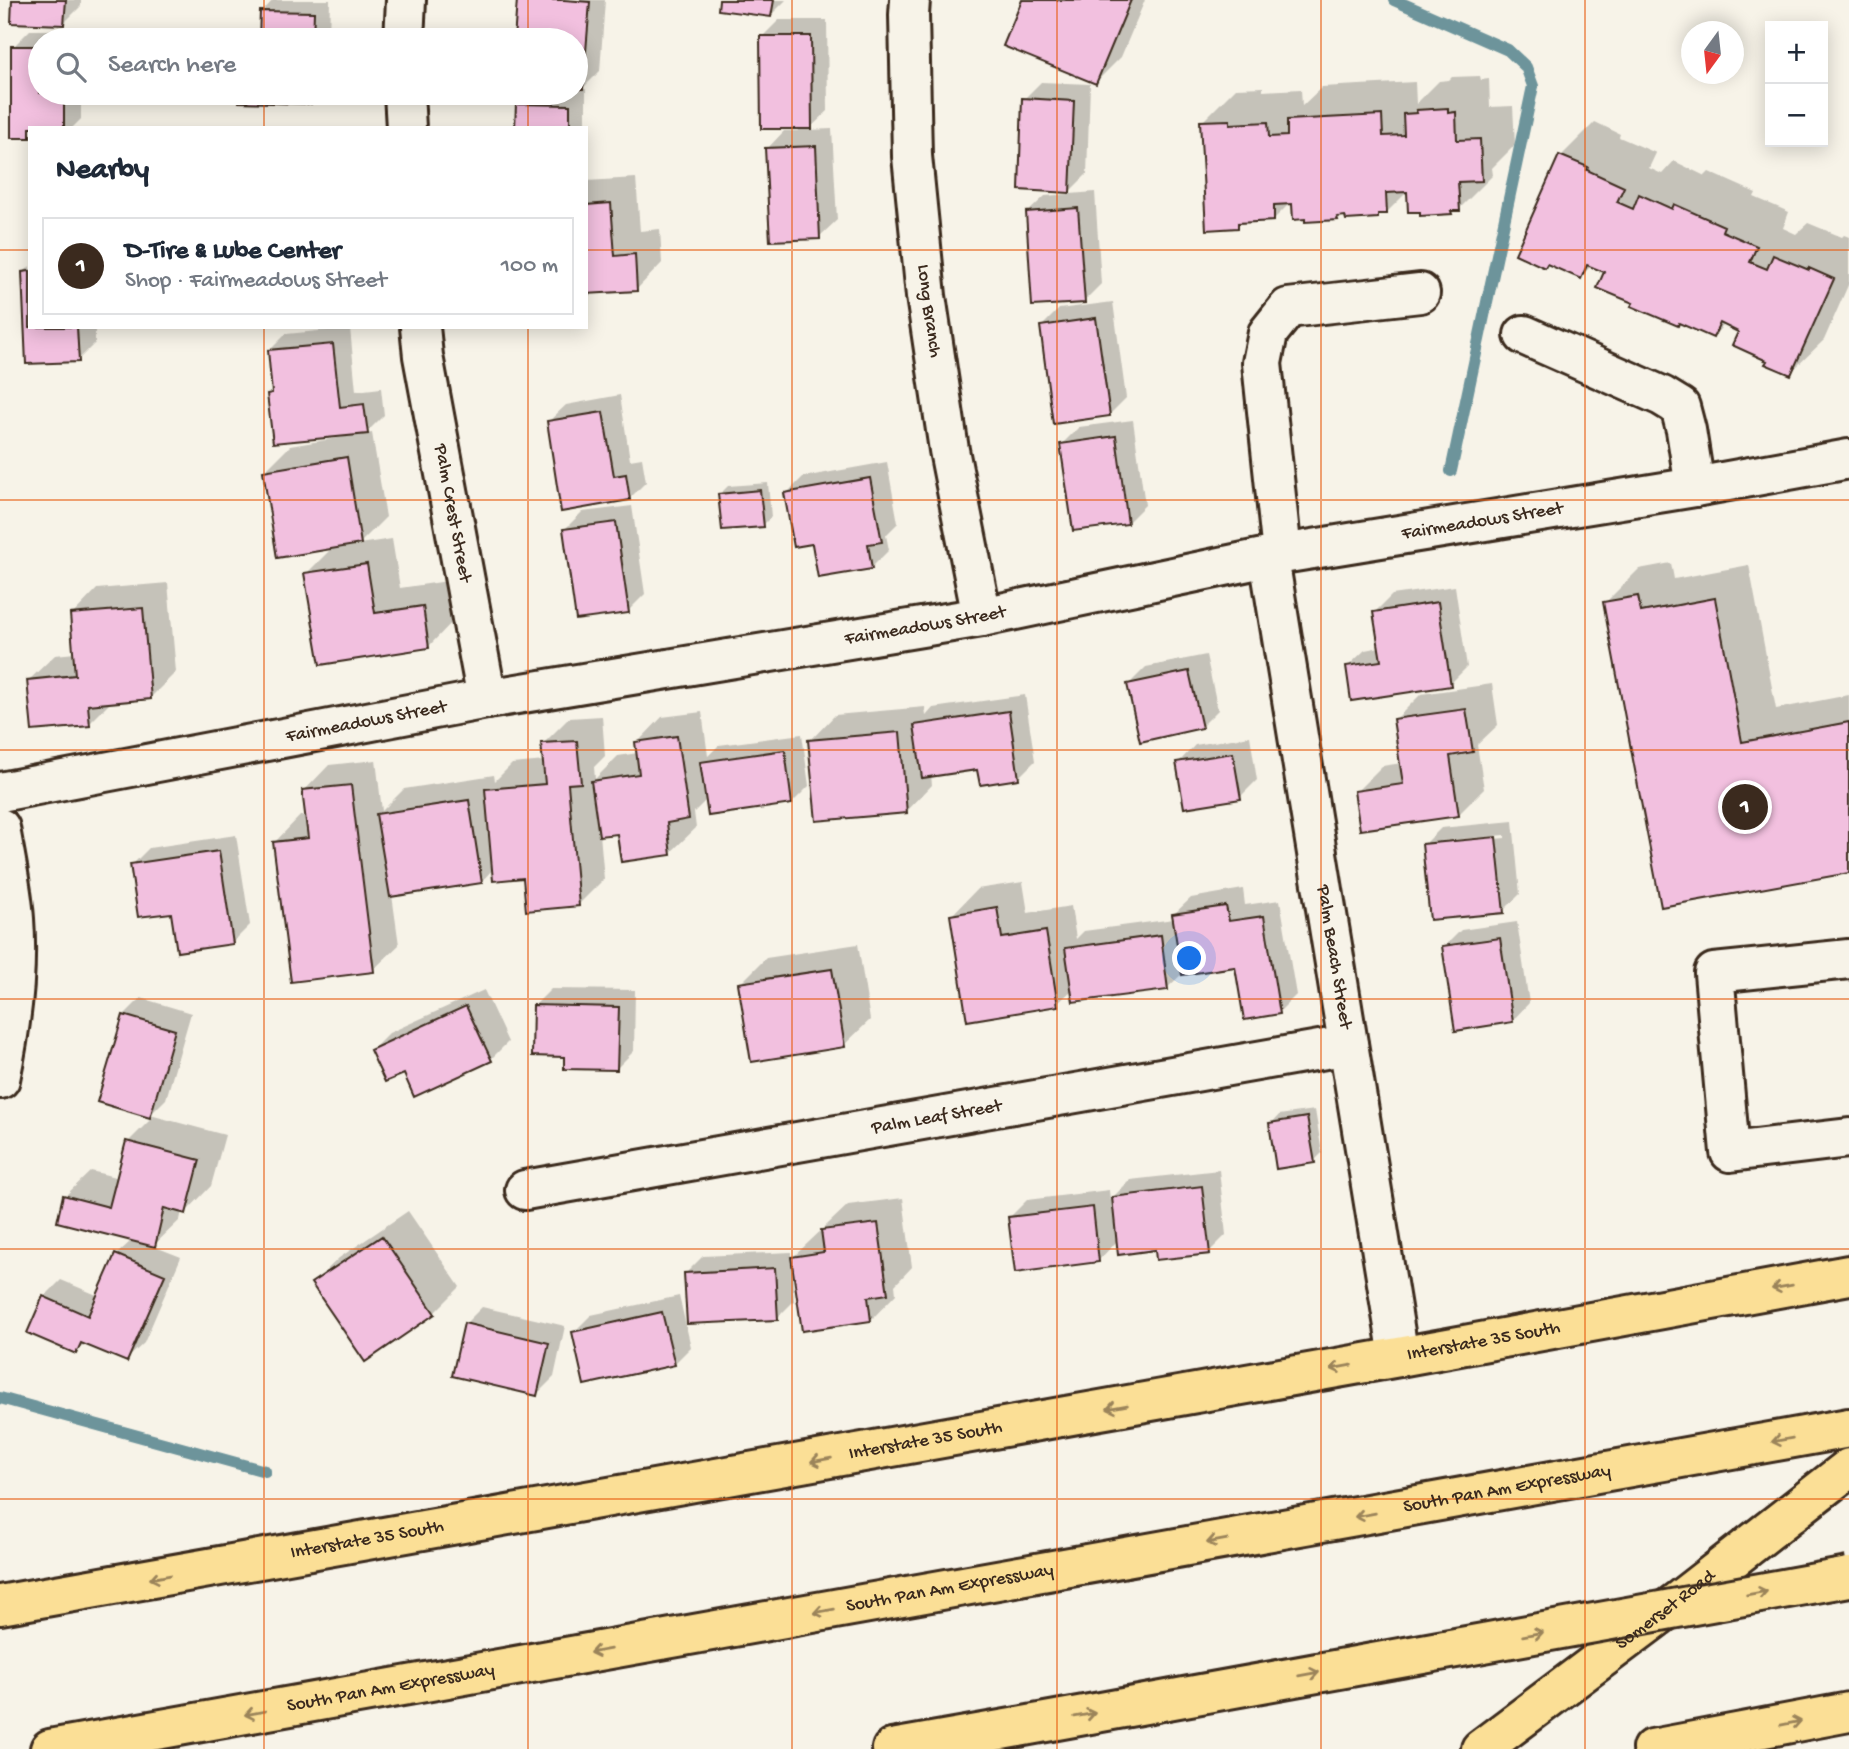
<!DOCTYPE html>
<html lang="en">
<head>
<meta charset="utf-8">
<style>
	:root { --surface:#fff; --page:#f6f6f7; --text:#1f2937; --muted:#747a83; --line:#e0e1e3; --accent:#3b2a1e }
	body { margin:0; font-family:"Gochi Hand",sans-serif; background:var(--page); color:var(--text) }
	.controls { position:absolute; right:21px; top:21px; display:grid; overflow:hidden; border-radius:0px; box-shadow:0 4px 18px #0003 }
	.controls button { width:63px; height:63px; display:grid; place-items:center; padding:0; border:0; border-bottom:2px solid var(--line); background:var(--surface); color:var(--text); font:35px sans-serif }
	.compass { position:absolute; left:1681px; top:21px; width:63px; height:63px; border-radius:50%; background:var(--surface); box-shadow:0 4px 18px #0003; rotate:195deg }
	.you { position:absolute; left:1190px; top:959px; width:24px; height:24px; margin:-18px; border:5px solid #fff; border-radius:50%; background:#1a73e8; box-shadow:0 0 0 10px #1a73e833 }
	.badge { display:grid; place-items:center; width:46px; height:46px; border-radius:50%; background:var(--accent); color:#fff; font-size:23px; font-weight:700 }
	.pin { position:absolute; translate:-50% -50%; border:4px solid #fff; box-shadow:0 2px 7px #0006 }
	.list { margin:0; padding:0; list-style:none }
	h2 { display:flex; justify-content:space-between; align-items:center; height:91px; margin:0; padding:0 28px; font-size:30px }
	h2 small { font-size:23px; font-weight:400; color:var(--muted) }
	.list li { display:grid; grid-template-columns:46px 1fr auto; gap:21px; align-items:center; box-sizing:border-box; height:98px; margin:0 14px 14px; padding:0 14px; border:2px solid var(--line); border-radius:0px }
	.list b { display:block; font-size:26px; white-space:nowrap }
	.list p { margin:0; font-size:23px; white-space:nowrap; color:var(--muted) }
	.list em { font-size:23px; font-style:normal; color:var(--muted) }
	.icon { flex:none; width:38px; height:38px; fill:none; stroke:currentColor; stroke-width:2; stroke-linecap:round; stroke-linejoin:round }
	.map { position:relative; flex:none; width:1849px; height:1749px; overflow:hidden }
	.search { position:absolute; background:var(--surface); box-shadow:0 4px 18px #0003; left:28px; top:28px; width:560px; height:77px; display:flex; align-items:center; gap:18px; box-sizing:border-box; padding:0 24px; border-radius:38px; color:var(--muted); font-size:26px }
	.panel { position:absolute; background:var(--surface); box-shadow:0 4px 18px #0003; left:28px; top:126px; width:560px; height:203px; border-radius:0px }
	.map>svg:first-child { display:block }
</style>
</head>
<body>
<div class="map">
<svg width="1849" height="1749" viewBox="0 0 1849 1749">
	<rect width="100%" height="100%" fill="#f7f3e8"/>
	<filter id="ink" filterUnits="userSpaceOnUse"><feTurbulence type="fractalNoise" baseFrequency=".0143" numOctaves="2"/><feDisplacementMap in="SourceGraphic" scale="14" xChannelSelector="R" yChannelSelector="G"/><feConvolveMatrix kernelMatrix="1 2 1 2 8 2 1 2 1" color-interpolation-filters="sRGB"/></filter>
	<g filter="url(#ink)">
		<path fill="#0003" fill-rule="evenodd" d="M14 0H81V6L64 23Z
			M273 0H330L329 40H261L262 12Z
			M518 0H605L600 71 582 89H586V128H517V105L530 93H576V40H515Z
			M721 0H786L771 15Z
			M1024 0H1145L1121 57 1096 82Z
			M779 20H827L828 111 808 130 832 129 837 220 819 237 767 149 784 131H798L762 37Z
			M30 30H81V40H40V93H81V119L72 128H30L13 47Z
			M1480 76 1481 80 1489 79 1490 107 1513 106 1515 145 1492 168 1493 175 1459 209H1455L1451 213 1409 190 1387 212H1381L1377 216 1347 214 1341 215 1337 219 1307 217 1293 200 1274 219 1242 221 1237 226 1202 122 1236 88 1263 87V91L1301 89 1302 106 1322 87 1415 82 1416 104 1439 81 1449 80 1452 77Z
			M1041 82 1090 84 1087 174 1070 191 1024 99Z
			M241 93H320L311 102 241 100Z
			M1595 122 1620 134 1619 137 1656 153 1649 168 1662 174 1674 161 1705 176 1709 172 1756 193 1754 197 1789 212 1783 228 1796 234 1808 223 1842 237 1844 235 1849 237V283L1824 340 1790 373 1769 360 1740 331 1725 324 1713 336 1635 303 1606 272 1592 265 1580 277 1561 156Z
			M636 178 640 231 660 229 662 263 637 289 586 292V181Z
			M1095 192 1101 284 1084 301 1027 213 1045 196Z
			M30 266V327H95V343L78 360 28 362 24 272Z
			M1113 302 1126 398 1109 415 1042 326 1059 309Z
			M350 328 356 391 381 388 384 415 365 434 372 433 386 517 359 544 392 539 400 588 448 581 454 620 429 646 306 574 333 547 265 471 290 446 344 437 343 434 269 394 273 390 269 351 286 334Z
			M620 395 630 460 642 458 646 482 629 499 548 422 566 405Z
			M1133 420 1145 505 1128 522 1062 444 1079 427Z
			M887 462 898 523 886 535 889 550 872 567 814 542 786 494 803 477Z
			M768 483 771 517 763 525 720 494 728 486Z
			M632 506 645 594 628 611 565 529 582 512Z
			M1671 563 1674 579 1749 565 1776 709 1849 695V871L1605 603 1639 569Z
			M168 583 176 672 150 698 112 701 89 724 29 680 55 655 75 653 72 615 97 589Z
			M1455 586 1467 667 1450 684 1347 667 1365 650 1380 647 1375 612 1392 595Z
			M1206 655 1218 710 1201 727 1129 684 1146 667Z
			M1492 684 1498 725 1477 745 1484 789 1458 815 1356 792 1382 766 1402 763 1395 720 1421 694Z
			M1025 695 1035 761 1018 778 979 768 931 775 932 785 907 811 810 741 835 715 925 707 926 716 933 708Z
			M702 712 708 756 719 745 802 734 809 786 792 803 707 799 694 812 696 828 670 853 618 832 600 834 604 879 578 905 525 876 493 869 482 881 392 895 399 945 373 970 275 842 300 816H307L304 791 329 765 376 760 382 811 404 789 494 775 495 781 512 764 545 761 543 744 569 718 602 716 605 756 594 767 595 779 618 756 638 753 637 743 662 717Z
			M1250 736 1257 780 1240 797 1178 763 1195 745Z
			M1513 821 1520 894 1503 911 1424 845 1441 828ZM1505 835V838L1440 844V841Z
			M236 835 250 925 233 942 172 911 132 865 149 848Z
			M1023 882 1028 913 1071 906 1076 939 1084 931 1174 919 1173 915 1191 898 1243 889 1245 905 1280 900 1296 995 1279 1012 1236 965 1182 974 1167 988 1073 989 1057 1004 952 915 977 889Z
			M1517 922 1529 1003 1512 1021 1444 947 1461 930Z
			M858 944 870 1020 844 1045 740 984 766 958Z
			M551 989 635 990 634 1051 617 1068 566 1055 534 1006Z
			M484 990 508 1042 491 1059 415 1094 404 1072 372 1050 389 1033Z
			M141 998 191 1013 166 1099 150 1115 225 1135 211 1186 186 1212 182 1211 180 1220 153 1246 181 1257 144 1343 126 1360 85 1343 76 1352 44 1297 61 1280 99 1296 116 1255 132 1240 65 1196 91 1171 119 1178 128 1142 153 1117 99 1101 124 1015Z
			M1315 1110 1322 1153 1314 1161 1271 1124 1279 1115Z
			M1219 1170 1226 1235 1209 1252 1156 1248 1118 1240 1099 1260 1010 1217 1027 1200 1109 1190 1110 1200 1130 1180Z
			M903 1198 912 1267 895 1285 896 1294 871 1320 795 1269 792 1270 794 1301 777 1318 686 1273 703 1256 791 1252V1259L848 1205Z
			M408 1211 460 1287 434 1313 313 1283 339 1258Z
			M679 1296 691 1347 674 1364 574 1332 591 1315Z
			M482 1307 565 1326 554 1377 537 1394 465 1324Z"/>
		<g fill="none" stroke-linecap="round" stroke-linejoin="round">
			<path stroke="#6d949b" stroke-width="12" d="M1394 0 1508 50 1526 67 1533 86 1451 471
				M0 1398 265 1471"/>
		</g>
		<path fill="#f2c0df" stroke="#3b2a1e" stroke-width="2" d="M12 0H66L64 25 11 23Z
			M517 0H564L590 2 583 89H576V40H514Z
			M719 0H774L771 17 718 10Z
			M1022 0H1131L1096 84 1003 46Z
			M260 11 314 12 313 40H259Z
			M760 36H811L812 129H761Z
			M11 46H40V93H64V128H30V138H11Z
			M239 93H312L311 104 239 102Z
			M1022 98 1074 101 1070 193 1019 190Z
			M516 104 570 105V128H515Z
			M1448 108V113L1456 112 1457 140 1480 139 1482 181 1458 182 1460 211H1451L1452 214 1420 216V212H1408L1407 192 1386 193 1387 214H1378V218L1346 220 1345 216 1337 217 1338 220 1305 222V219L1293 220 1292 204 1274 205V221L1238 223V228L1206 230 1200 121 1230 120V124L1268 122 1269 137 1287 136V120L1382 115 1383 136 1404 135 1403 114 1417 113 1416 110Z
			M816 146 820 239 770 241 765 148Z
			M1559 155 1588 167 1587 170 1624 187 1617 202 1633 209 1639 194 1672 209 1674 204 1724 226 1722 231 1757 246 1750 262 1767 269 1773 255 1809 270V268L1834 279 1791 375 1765 364 1767 361 1732 345 1738 332 1720 323 1713 338 1679 323 1678 326 1631 306 1633 303 1597 288 1604 272 1587 265 1581 279 1547 264 1545 268 1515 254Z
			M611 203 615 256 635 254 637 291 586 294V205Z
			M1078 208 1085 303 1032 306 1026 212Z
			M30 271V327H77L79 362 26 364 22 272Z
			M1096 318 1110 416 1053 424 1040 326Z
			M333 344 340 407 364 404 368 434 273 443 267 394 272 393 268 350Z
			M603 412 614 476 626 474 630 500 561 512 547 421Z
			M1116 436 1128 524 1073 531 1060 444Z
			M347 457 361 544 277 558 263 471Z
			M870 478 882 542 868 544 872 569 818 578 812 544 794 547 784 493Z
			M760 490 764 527 722 530 718 494Z
			M616 522 629 613 576 620 563 529Z
			M367 564 375 613 423 606 429 648 320 665 304 573Z
			M1638 596 1641 612 1715 598 1742 742 1849 722V873L1661 907 1603 602Z
			M1438 602 1451 686 1351 701 1346 666 1381 661 1373 612Z
			M143 608 151 699 88 705 90 726 32 731 27 680 75 675 70 614Z
			M1189 671 1202 728 1140 742 1127 684Z
			M1466 709 1473 752 1450 756 1459 816 1360 830 1354 791 1403 784 1393 719Z
			M1009 711 1019 779 980 785 977 770 922 778 914 725Z
			M900 732 907 813 816 821 808 740Z
			M677 736 689 819 667 823 671 855 621 862 617 834 599 836 591 781 639 774 635 742Z
			M577 741 581 783 568 784 579 906 526 911 523 878 493 881 485 789 545 784 541 743Z
			M785 750 792 804 708 816 700 762Z
			M1233 753 1241 799 1184 808 1176 762Z
			M351 785 374 972 291 982 273 842 308 838 302 790Z
			M469 800 482 883 390 897 376 814Z
			M1496 837 1504 913 1430 920 1422 844Z
			M219 851 233 944 177 952 171 913 138 917 130 864Z
			M1226 906 1229 921 1264 916 1280 1014 1244 1020 1235 967 1182 975 1172 914Z
			M997 907 1002 938 1046 931 1058 1006 967 1021 950 915Z
			M1161 935 1168 990 1073 1002 1065 948Z
			M1500 938 1513 1022 1455 1031 1442 946Z
			M832 969 845 1047 751 1062 738 983Z
			M533 1005 619 1007 617 1070 564 1069V1057L532 1056Z
			M466 1006 492 1061 414 1097 404 1074 385 1082 370 1050Z
			M123 1015 175 1030 150 1118 97 1102Z
			M1307 1117 1315 1163 1276 1169 1269 1123Z
			M126 1141 200 1160 186 1214 164 1208 155 1247 57 1222 63 1195 109 1207Z
			M1202 1186 1210 1254 1156 1260 1155 1250 1118 1255 1112 1197Z
			M1093 1207 1099 1262 1015 1273 1008 1217Z
			M878 1223 888 1294 868 1297 871 1321 802 1331 791 1257 824 1252 821 1230Z
			M382 1236 435 1314 365 1362 311 1283Z
			M115 1254 165 1275 127 1362 81 1343 76 1354 27 1333 43 1296 88 1316Z
			M775 1268 778 1320 687 1324 684 1273Z
			M662 1312 675 1365 584 1385 572 1332Z
			M464 1323 549 1343 537 1396 452 1376Z"/>
		<g fill="none" stroke-linecap="round" stroke-linejoin="round">
			<defs>
				<g id="minor">
					<path id="s1" d="M910 0 909 15 912 156 926 296 949 450 982 617"/>
					<path d="M404 40 406 0"/>
					<path d="M404 93 406 128"/>
					<path id="s2" d="M420 327 423 356 487 699"/>
					<path d="M1524 335 1662 396 1680 407 1686 430 1695 487"/>
					<path d="M1282 554 1262 363 1268 333 1288 308 1420 293"/>
					<path id="s3" d="M1269 558 1399 1357"/>
					<path id="s4" d="M0 792 487 699 982 617 1282 554 1695 487 1849 459"/>
					<path d="M0 828C5 858 12 889 14 919 18 972 11 1027 0 1079"/>
					<path d="M1849 959 1714 973 1730 1152 1849 1138"/>
					<path id="s5" d="M525 1190 1348 1045"/>
				</g>
				<g id="major">
					<path id="s6" d="M0 1605 1399 1357 1849 1275"/>
					<path id="s7" d="M1481 1749 1681 1599 1849 1468"/>
					<path d="M1652 1749 1849 1712"/>
				</g>
				<g id="highway">
					<path id="s8" d="M50 1749 1849 1428"/>
					<path d="M892 1749 1018 1727"/>
				</g>
			</defs>
			<use href="#minor" stroke="#3b2a1e" stroke-width="44"/>
			<use href="#major" stroke="#3b2a1e" stroke-width="44"/>
			<use href="#highway" stroke="#3b2a1e" stroke-width="44"/>
			<use href="#minor" stroke="#f7f3e8" stroke-width="38"/>
			<use href="#major" stroke="#fbdf96" stroke-width="38"/>
			<use href="#highway" stroke="#fbdf96" stroke-width="38"/>
			<defs>
				<path id="highway-bridge" d="M1018 1727 1849 1577"/>
			</defs>
			<use href="#highway-bridge" stroke="#3b2a1e" stroke-width="44" stroke-linecap="butt"/>
			<use href="#highway-bridge" stroke="#fbdf96" stroke-width="38"/>
		</g>
		<defs><path id="oneway-shaft" d="M-6 0H5M1.5-3L5.5 0L1.5 3" fill="none" stroke-width="1.6" stroke-linecap="round" stroke-linejoin="round" transform="scale(1.75)"/></defs>
		<g stroke="#9b845a">
			<use href="#oneway-shaft" transform="translate(1782 1287) rotate(170)"/>
			<use href="#oneway-shaft" transform="translate(1341 1367) rotate(170)"/>
			<use href="#oneway-shaft" transform="translate(1117 1407) rotate(170)"/>
			<use href="#oneway-shaft" transform="translate(1782 1440) rotate(170)"/>
			<use href="#oneway-shaft" transform="translate(821 1460) rotate(170)"/>
			<use href="#oneway-shaft" transform="translate(1365 1515) rotate(170)"/>
			<use href="#oneway-shaft" transform="translate(1217 1541) rotate(170)"/>
			<use href="#oneway-shaft" transform="translate(160 1577) rotate(170)"/>
			<use href="#oneway-shaft" transform="translate(1757 1593) rotate(-10)"/>
			<use href="#oneway-shaft" transform="translate(824 1611) rotate(170)"/>
			<use href="#oneway-shaft" transform="translate(1533 1634) rotate(-10)"/>
			<use href="#oneway-shaft" transform="translate(600 1651) rotate(170)"/>
			<use href="#oneway-shaft" transform="translate(1309 1674) rotate(-10)"/>
			<use href="#oneway-shaft" transform="translate(255 1713) rotate(170)"/>
			<use href="#oneway-shaft" transform="translate(1085 1715) rotate(-10)"/>
			<use href="#oneway-shaft" transform="translate(1791 1723) rotate(-11)"/>
		</g>
	</g>
	<path fill="none" stroke="#e8590c" stroke-width="2" stroke-opacity="0.55" d="M264 0V40M528 0V40M792 0V1749M1057 0V1749M1321 0V1749M1585 0V1749M264 93V128M528 93V128M0 250H30M586 250H1849M264 327V1749M528 327V1749M0 500H1849M0 750H1849M0 999H1849M0 1249H1849M0 1499H1849"/>
	<g text-anchor="middle" dominant-baseline="central" stroke-width="5" stroke-linejoin="round" paint-order="stroke">
		<g font-size="19" fill="#3b2a1e" stroke="#f7f3e8">
			<text stroke="none"><textPath href="#s1" startOffset="312">Long Branch</textPath></text>
			<text stroke="none"><textPath href="#s2" startOffset="189">Palm Crest Street</textPath></text>
			<text stroke="none"><textPath href="#s4" startOffset="1507">Fairmeadows Street</textPath></text>
			<text stroke="none"><textPath href="#s4" startOffset="940">Fairmeadows Street</textPath></text>
			<text stroke="none"><textPath href="#s4" startOffset="373">Fairmeadows Street</textPath></text>
			<text stroke="none"><textPath href="#s3" startOffset="404">Palm Beach Street</textPath></text>
			<text stroke="none"><textPath href="#s5" startOffset="418">Palm Leaf Street</textPath></text>
			<text stroke="none"><textPath href="#s6" startOffset="1507">Interstate 35 South</textPath></text>
			<text stroke="none"><textPath href="#s6" startOffset="940">Interstate 35 South</textPath></text>
			<text stroke="none"><textPath href="#s8" startOffset="1480">South Pan Am Expressway</textPath></text>
			<text stroke="none"><textPath href="#s6" startOffset="373">Interstate 35 South</textPath></text>
			<text stroke="none"><textPath href="#s8" startOffset="914">South Pan Am Expressway</textPath></text>
			<text stroke="none"><textPath href="#s7" startOffset="231">Somerset Road</textPath></text>
			<text stroke="none"><textPath href="#s8" startOffset="346">South Pan Am Expressway</textPath></text>
		</g>
	</g>
</svg>
<div class="controls">
<button>+</button>
<button>−</button>
</div>
<svg class="compass" viewBox="-18 -18 36 36"><path d="M0-13l5 13h-10z" fill="#e53935"/><path d="M0 13l5-13h-10z" fill="#747a83"/></svg>
<div class="you"></div>
<div class="pin badge" style="left:1745px;top:807px">1</div>
<div class="search"><svg class="icon" aria-label="search" viewBox="0 0 24 24"><circle cx="10" cy="10" r="6"/><path d="M15 15l6 6"/></svg>Search here</div>
<section class="panel">
<h2>Nearby<small></small></h2>
<ul class="list">
<li><span class="badge">1</span><div><b>D-Tire &amp; Lube Center</b><p>Shop · Fairmeadows Street</p></div><em>100 m</em></li>
</ul>
</section>
</div>
</body>
</html>
